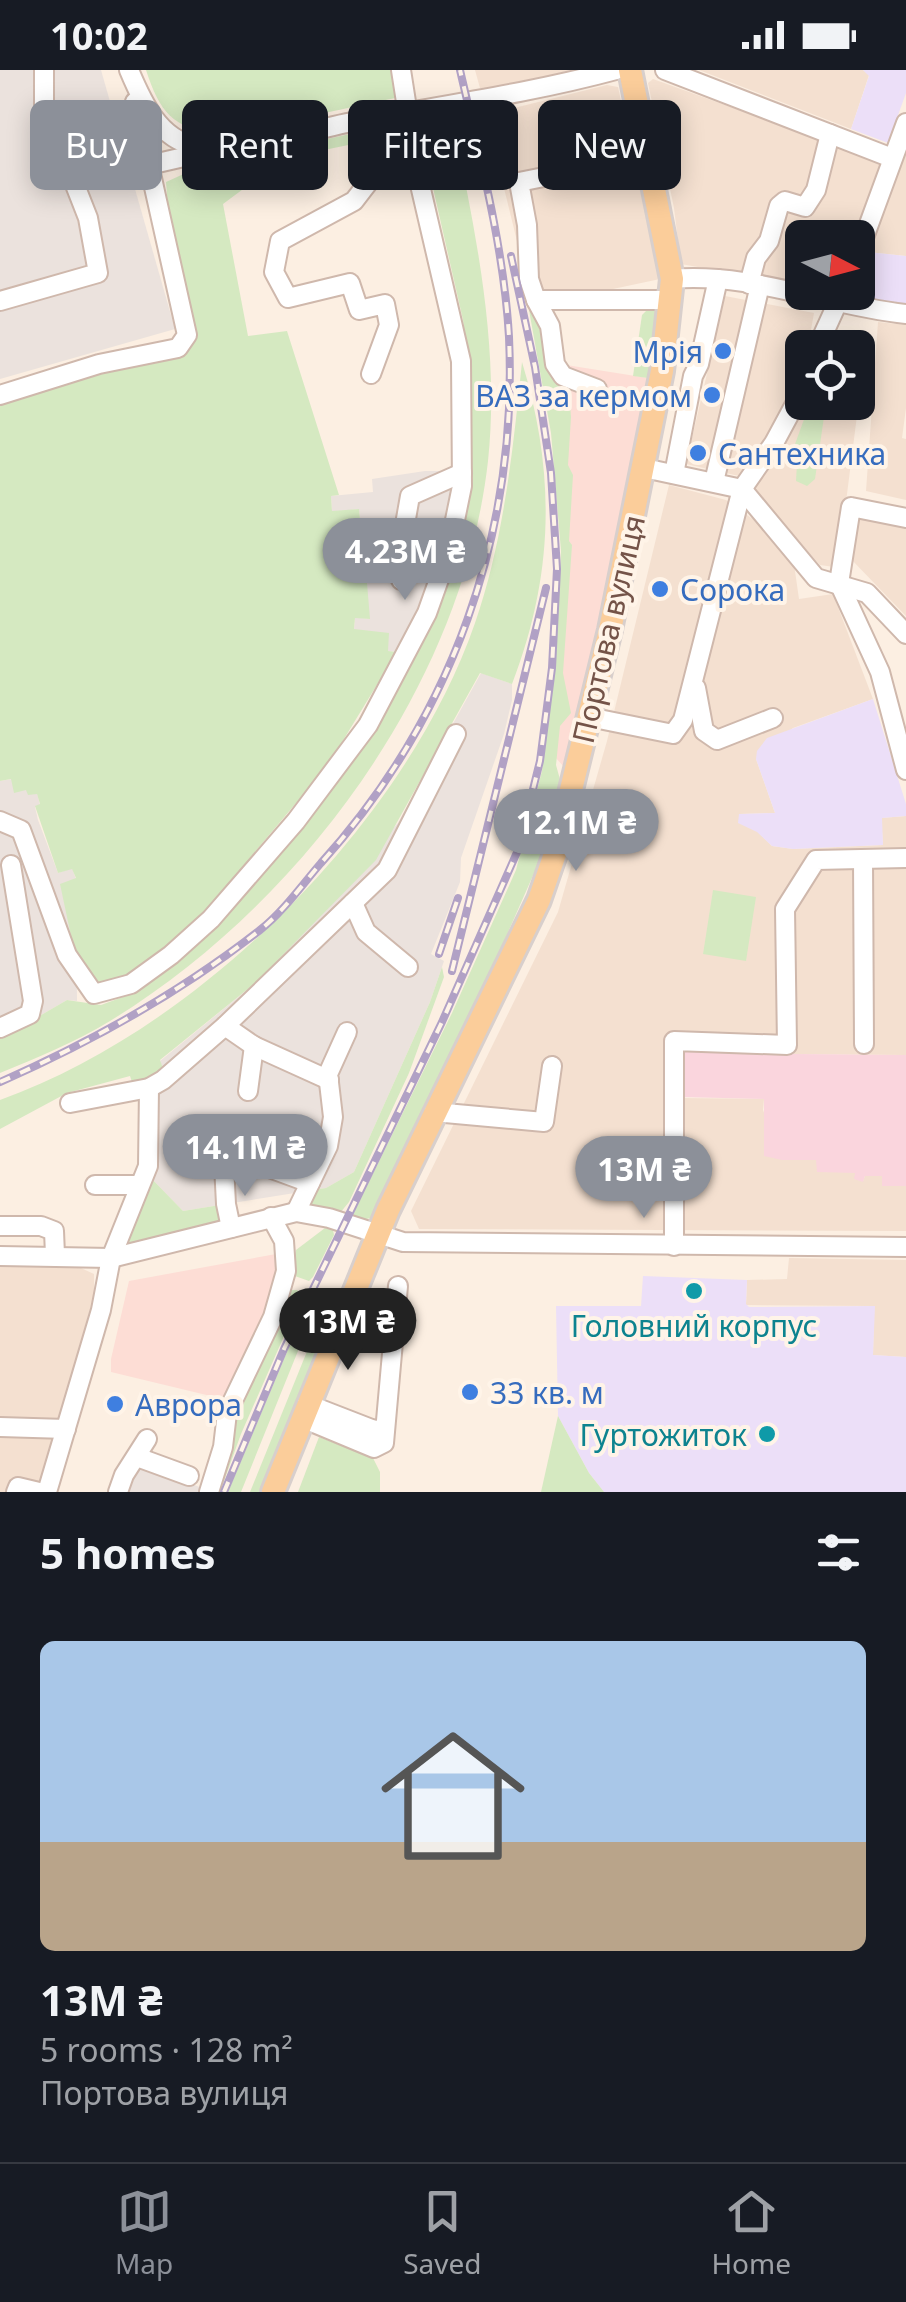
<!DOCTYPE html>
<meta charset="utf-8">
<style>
body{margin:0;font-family:"Noto Sans",sans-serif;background:#20242c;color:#f1f3f6;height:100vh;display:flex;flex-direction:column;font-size:38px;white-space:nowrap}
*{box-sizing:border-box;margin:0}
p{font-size:32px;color:#9ea1a6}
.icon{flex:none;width:55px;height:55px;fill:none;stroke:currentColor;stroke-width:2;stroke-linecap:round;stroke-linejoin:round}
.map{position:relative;height:1422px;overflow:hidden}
.drawer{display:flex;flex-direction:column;background:#171b24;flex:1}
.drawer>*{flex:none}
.hud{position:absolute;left:30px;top:30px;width:848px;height:90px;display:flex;gap:20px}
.needle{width:65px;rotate:96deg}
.fabs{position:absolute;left:785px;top:150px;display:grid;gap:20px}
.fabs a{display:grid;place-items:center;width:90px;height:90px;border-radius:15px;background:#171b24;box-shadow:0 5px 25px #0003;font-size:50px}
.price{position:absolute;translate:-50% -85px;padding:0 22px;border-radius:35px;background:#8c9099;color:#fff;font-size:32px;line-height:65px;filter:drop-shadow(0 2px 5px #0008)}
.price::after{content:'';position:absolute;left:50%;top:60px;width:30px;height:22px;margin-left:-15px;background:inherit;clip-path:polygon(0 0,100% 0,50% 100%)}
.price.current{background:#222;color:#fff}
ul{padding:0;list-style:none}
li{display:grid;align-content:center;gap:20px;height:530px;padding:0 40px}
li+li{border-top:2px solid #363941}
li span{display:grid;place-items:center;height:310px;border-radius:15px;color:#555}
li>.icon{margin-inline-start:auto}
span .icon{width:180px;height:180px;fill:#fffc;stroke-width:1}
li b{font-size:42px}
h2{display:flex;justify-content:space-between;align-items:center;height:120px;padding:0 40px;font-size:42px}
.pill{padding:0 35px;border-radius:15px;background:#171b24;box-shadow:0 5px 25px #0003;font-size:35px;line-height:90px}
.pill.current{background:#8c9099;color:#fff}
.status{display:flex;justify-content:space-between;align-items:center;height:70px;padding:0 50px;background:#171b24;direction:ltr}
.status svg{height:28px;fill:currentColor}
.tab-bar{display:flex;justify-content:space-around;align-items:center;height:140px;border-top:2px solid #363941;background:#171b24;font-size:28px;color:#9ea1a6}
.tab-bar a{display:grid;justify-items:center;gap:5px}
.tab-bar .current{color:#8c9099}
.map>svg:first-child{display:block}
</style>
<div class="status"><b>10:02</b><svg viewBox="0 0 49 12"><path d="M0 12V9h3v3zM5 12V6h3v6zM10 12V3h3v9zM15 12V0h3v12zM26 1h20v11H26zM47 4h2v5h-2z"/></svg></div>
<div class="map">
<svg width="906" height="1422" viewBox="0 0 906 1422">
<rect width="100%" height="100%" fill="#fcefe2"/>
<g fill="#f4e0d0">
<path d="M475,0h96l-79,19 -12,-1z"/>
<path d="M699,0h164l6,5 -18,54z"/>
<path d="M653,9l228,82 -28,76 -51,1v48l-121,-22 -7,-56 -26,-125z"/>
<path d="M607,15l11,2 42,192 -127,27 -47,-191z"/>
<path d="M906,78v108l-38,-4 20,-55z"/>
<path d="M725,226l89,17 -6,34 -6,1v24l-6,17 -42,72 -15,15 -53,-12z"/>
<path d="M878,252l28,3v83l-4,30 4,1v61l-40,-9z"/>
<path d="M858,299h3v15l-22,173 -5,10 -14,-2 -49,-54 -16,-23 41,-67 8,-18 54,-1z"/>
<path d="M669,415l57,15 28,20 40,44 5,35 34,-5 40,105 -80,29 -37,31 19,54 -35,1 32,32 21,3 90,-4 -2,-27 25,-2v239l-109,-1 -115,44 82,1 -1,11 19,50h35l39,13 7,8 2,-5h18v10h23v45l-487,-2 -8,-18 147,-299 49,-171z"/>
<path d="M857,446l49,11v89l-56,-58z"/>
<path d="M789,1188l117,2v97l-33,-2 1,-49 -128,-1 1,-25 40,-1z"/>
<path d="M70,1193l24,11v22l-57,196h-37v-227z"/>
</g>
<g fill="#fdddd5">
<path d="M560,294l88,14 -43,248 -40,142 -10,-11 9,-203z"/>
<path d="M276,1184l3,14 -8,43 -48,88 -112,-27v-13l18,-78z"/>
</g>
<g fill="#ebe2dd">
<path d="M0,0h101l74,259 -175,50z"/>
<path d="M425,401h19l7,19v16l-27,94 -27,52 -9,-1 -34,-21 1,-13 14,2 -3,-36h-6l-6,-12 -1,-19 9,-1 -3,-42 -27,3 -1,-16 42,-4 -1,-13z"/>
<path d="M481,603l31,11v16l-8,34 -43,124 -1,24 -29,72 13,7 -14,41 -76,170 -28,16 -143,23 -34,-35 7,-85 8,-20 -4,-10 94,-77 144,-161z"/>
<path d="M12,709l25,14 3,12 -5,2 3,13 20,53 14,-5 4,11 1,122 -10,-1 -67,39v-258z"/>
<path d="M139,1393l63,25 -1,4h-73z"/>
</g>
<g fill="#ecdff8">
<path d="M863,0h43v23l-18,50 -37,-14 18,-53z"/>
<path d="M868,182l38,4v49l-37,-3 5,-27 -12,-2z"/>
<path d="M873,629l33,105v12l-24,2 1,27 -90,4 -21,-3 -15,-14 -19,-9 1,-9 36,-1 -19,-54 1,-8 10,-13z"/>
<path d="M643,1206l104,4 -1,24 3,3 126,-1 -2,49 33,2v135h-302l-15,-19 -31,-57 -2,-110h85z"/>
</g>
<path fill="#fad5dd" d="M685,978l111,6 110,1v131h-24v-10h-17l-2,6 -9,-3 1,-6 -38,-1 -1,-12h-34l-18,-4v-57l-83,-2z"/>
<g fill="#d5e9c1">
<path d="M146,0h246l3,28 -179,38c-44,-10 -56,-23 -70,-66z"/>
<path d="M453,53c23,110 47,225 35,338 -25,225 -188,444 -378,560 -35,21 -73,37 -110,52v-34l67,-39 34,5 30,-11 83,-66 132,-159 30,-43 60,-115 28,-87 6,-142 -7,-62 -40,-176 9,-18z"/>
<path d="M350,64l7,1 6,7 -78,16 -62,46 25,132 39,-5 52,164 -8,1 1,15 27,-2 4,42 -10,1 1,18 6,1 1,12h6l3,36 -15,-1 -1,11 35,4 -1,18 9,1 -69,113 -126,150 -68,59 -36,13 -24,-37 -14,-66 16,-6 -4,-9 -14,4 -23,-67 5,-2 -3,-10 -9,1 -2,-5 -12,3 -3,-14 -11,2v-376l115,-37 71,-14 9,-17 -26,-115 -3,-40 33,-15z"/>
<path d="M648,239l11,3 -11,66 -15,-2 9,-61z"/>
<path d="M529,240h4l10,16 9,40 17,25 2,26 -3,48 5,10 -4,66 3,4 -9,128 8,40 -11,13 -4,39 5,18 -19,72 -62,141 -95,197 -14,25 -10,2 -8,-5 3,-7 96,-195 64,-143 26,-99 14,-122 5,-98 -10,-118z"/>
<path d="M522,292c34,112 32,213 -10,322l-32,-11 -104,187 -122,124 -94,76 4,11 -31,14 -3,-9 -63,17 -67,36v-29c199,-71 406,-277 475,-477 29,-84 38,-173 47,-261z"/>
<path d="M810,333h16l-11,76 -8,7 -11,-5 1,-18 -6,-8z"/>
<path d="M713,820l43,7 -10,64 -43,-7z"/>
<path d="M442,897l2,10 -35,96 -60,129 -9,11 -32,-9 4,-14 14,-2 28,-16 76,-170z"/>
<path d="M149,1106l34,35 37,-6 -1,15 -4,5 -77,18 -9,-1 -2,-5z"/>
<path d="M325,1158l8,2 1,5 -21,42 -4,4 -17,-6 4,-25z"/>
<path d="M287,1220h10l5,5 -61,139 -21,58h-7l21,-83z"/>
<path d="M315,1225l9,5 1,6 -25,40 -59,146h-13l74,-176z"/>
<path d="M329,1255l-68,167h-11l60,-148 12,-17z"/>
<path d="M558,1346l31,57 15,19h-63z"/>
<path d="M319,1367l54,21 7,14v20h-82z"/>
</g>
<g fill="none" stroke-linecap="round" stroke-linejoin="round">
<defs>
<g id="minor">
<path d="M129,0c13,31 30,70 67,76 44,8 107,-14 151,-23 90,-17 180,-29 269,-53"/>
<path d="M665,0l227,88"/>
<path d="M149,95l61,-14"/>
<path d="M544,107l-25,5 8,43 2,54 7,21h133"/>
<path d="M858,184l48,-131"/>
<path d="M672,209c79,-7 156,27 234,35"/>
<path d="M749,214l7,-26 13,-17 10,-35 6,-5 20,6 11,-17 14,-56"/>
<path d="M536,230l14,26 5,38 8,12 34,13"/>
<path d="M0,231l98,-28 -10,-55 -44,-112v-36"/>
<path d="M817,278l25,-55"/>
<path d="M371,304l18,-49 -4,-21 -26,6 -9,-27 -62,15 -14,-26 6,-31 74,-40 20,-26 38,-32"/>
<path d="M0,325l99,-31 79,-16 9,-13 -52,-233"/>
<path d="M644,398l98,21 74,89 51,15 39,41"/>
<path d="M674,404l19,-98 6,-12 19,-85"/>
<path d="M714,412l46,-197"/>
<path d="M401,510l3,-50 6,-34 52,-23"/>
<path d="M839,513l41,89 26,98"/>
<path d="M839,513l12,-76 55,11"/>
<path d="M696,618l8,43 13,9 56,-22"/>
<path d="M589,647l84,17 10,-14 59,-231 32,-46 28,-52"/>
<path d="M0,751l21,9 46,125 27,39 37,-10 40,-29 40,-36 85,-98 72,-96 59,-112 21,-59 14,-68 -1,-125 -44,-189 -16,-102"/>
<path d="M863,789l1,185"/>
<path d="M353,833l13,29 42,35"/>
<path d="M225,956l29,20 75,34"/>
<path d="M0,958l30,-14 3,-13 -22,-136"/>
<path d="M248,1021l6,-45"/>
<path d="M70,1033l79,-15 14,-8 62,-54 162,-156 69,-136"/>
<path d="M434,1042l110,10 8,-56"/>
<path d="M194,1095h67l49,18"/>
<path d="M224,1095l2,39 5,24"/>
<path d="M95,1115h44"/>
<path d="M296,1142l32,-66 5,-29 -5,-43 19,-42"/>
<path d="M0,1156h41l13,5 1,24"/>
<path d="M674,1176v-205l113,4 -2,-136 31,-49 90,-2"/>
<path d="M0,1186l111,2 185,-46 33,6 74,24 503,5"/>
<path d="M307,1334l67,26 11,-1"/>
<path d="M302,1348l72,30 10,-5 14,-157"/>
<path d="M0,1357l66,2"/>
<path d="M137,1387l52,19"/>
<path d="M16,1422l2,-5 21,5"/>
<path d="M47,1422l54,-182 10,-52 37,-92 1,-78"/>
<path d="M118,1422l6,-17 23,-36"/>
<path d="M209,1422l14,-45 4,-34 46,-96 13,-46 -2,-30 -13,-24"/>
</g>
<path id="major" d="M273,1422l115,-282 151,-310 17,-49 54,-221 52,-259 10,-92 -42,-209"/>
</defs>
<use href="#minor" stroke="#cfb8ac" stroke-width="22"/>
<use href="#major" stroke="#d8cfcc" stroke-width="28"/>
<use href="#minor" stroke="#fff" stroke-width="18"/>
<use href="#major" stroke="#fbcd9a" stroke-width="22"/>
<defs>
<g id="rail">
<path d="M439,884l19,-56"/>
<path d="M452,901l94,-383"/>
<path d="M0,1012c91,-40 181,-90 260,-152 23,-18 42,-45 61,-67 131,-145 197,-330 188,-526 -5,-89 -29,-180 -49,-267"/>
<path d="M224,1422l60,-143 158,-327 76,-172 22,-89 12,-93 5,-99 -6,-96 -16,-106 -24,-111"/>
</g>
</defs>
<use href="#rail" stroke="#b1a1c5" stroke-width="8"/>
<use href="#rail" stroke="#fff4e8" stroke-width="4" stroke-dasharray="11" stroke-linecap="butt"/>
</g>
<g fill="#3f7fe0" stroke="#fff4e8" stroke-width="4">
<circle cx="723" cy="281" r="10"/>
<circle cx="712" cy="325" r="10"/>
<circle cx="698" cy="383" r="10"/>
<circle cx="660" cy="519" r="10"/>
<circle cx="470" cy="1322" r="10"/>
<circle cx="115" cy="1334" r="10"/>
</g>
<g fill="#0f9aa8" stroke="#fff4e8" stroke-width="4">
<circle cx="694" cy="1221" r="10"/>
<circle cx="767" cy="1364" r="10"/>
</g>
<g text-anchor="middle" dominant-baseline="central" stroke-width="8" stroke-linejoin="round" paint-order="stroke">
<g font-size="30" fill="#366cbe" stroke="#fff4e8" text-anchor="start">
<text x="703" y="281" text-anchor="end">Мрія</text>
<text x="692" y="325" text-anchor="end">ВАЗ за кермом</text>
<text x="718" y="383">Сантехника</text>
<text x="680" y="519">Сорока</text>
<text x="490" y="1322">33 кв. м</text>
<text x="135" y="1334">Аврора</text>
</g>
<g font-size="30" fill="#745348" stroke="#fff4e8">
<text transform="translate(608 559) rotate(-77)">Портова вулиця</text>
</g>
<g font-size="30" fill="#0d838f" stroke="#fff4e8">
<text x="694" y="1255">Головний корпус</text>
<text x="747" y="1364" text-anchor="end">Гуртожиток</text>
</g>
</g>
</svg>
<div class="fabs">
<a><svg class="needle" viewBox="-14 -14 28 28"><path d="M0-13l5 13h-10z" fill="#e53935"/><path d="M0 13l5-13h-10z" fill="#9ea1a6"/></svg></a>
<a><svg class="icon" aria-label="locate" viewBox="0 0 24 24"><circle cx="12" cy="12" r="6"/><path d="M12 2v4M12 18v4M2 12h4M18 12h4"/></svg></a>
</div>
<b class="price" style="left:405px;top:533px">4.23M ₴</b>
<b class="price" style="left:576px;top:804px">12.1M ₴</b>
<b class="price" style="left:245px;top:1129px">14.1M ₴</b>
<b class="price" style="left:644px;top:1151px">13M ₴</b>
<b class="price current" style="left:348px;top:1303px">13M ₴</b>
<div class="hud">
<a class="pill current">Buy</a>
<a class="pill">Rent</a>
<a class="pill">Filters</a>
<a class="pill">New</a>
</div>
</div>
<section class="drawer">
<h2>5 homes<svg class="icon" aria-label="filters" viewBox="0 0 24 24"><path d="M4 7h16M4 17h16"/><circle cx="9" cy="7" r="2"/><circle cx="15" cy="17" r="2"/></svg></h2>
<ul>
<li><span style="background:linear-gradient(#a9c7e8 65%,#b9a48a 0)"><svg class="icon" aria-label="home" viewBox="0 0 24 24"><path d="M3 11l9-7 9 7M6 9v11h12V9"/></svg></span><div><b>13M ₴</b><p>5 rooms · 128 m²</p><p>Портова вулиця</p></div></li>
</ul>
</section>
<nav class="tab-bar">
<a class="current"><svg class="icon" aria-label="map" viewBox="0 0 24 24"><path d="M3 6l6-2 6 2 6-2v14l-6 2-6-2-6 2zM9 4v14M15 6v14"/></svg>Map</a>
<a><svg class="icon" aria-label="saved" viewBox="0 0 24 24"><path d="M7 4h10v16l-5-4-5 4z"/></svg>Saved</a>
<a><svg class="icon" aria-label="home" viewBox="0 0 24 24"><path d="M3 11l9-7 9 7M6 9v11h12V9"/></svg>Home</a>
</nav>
